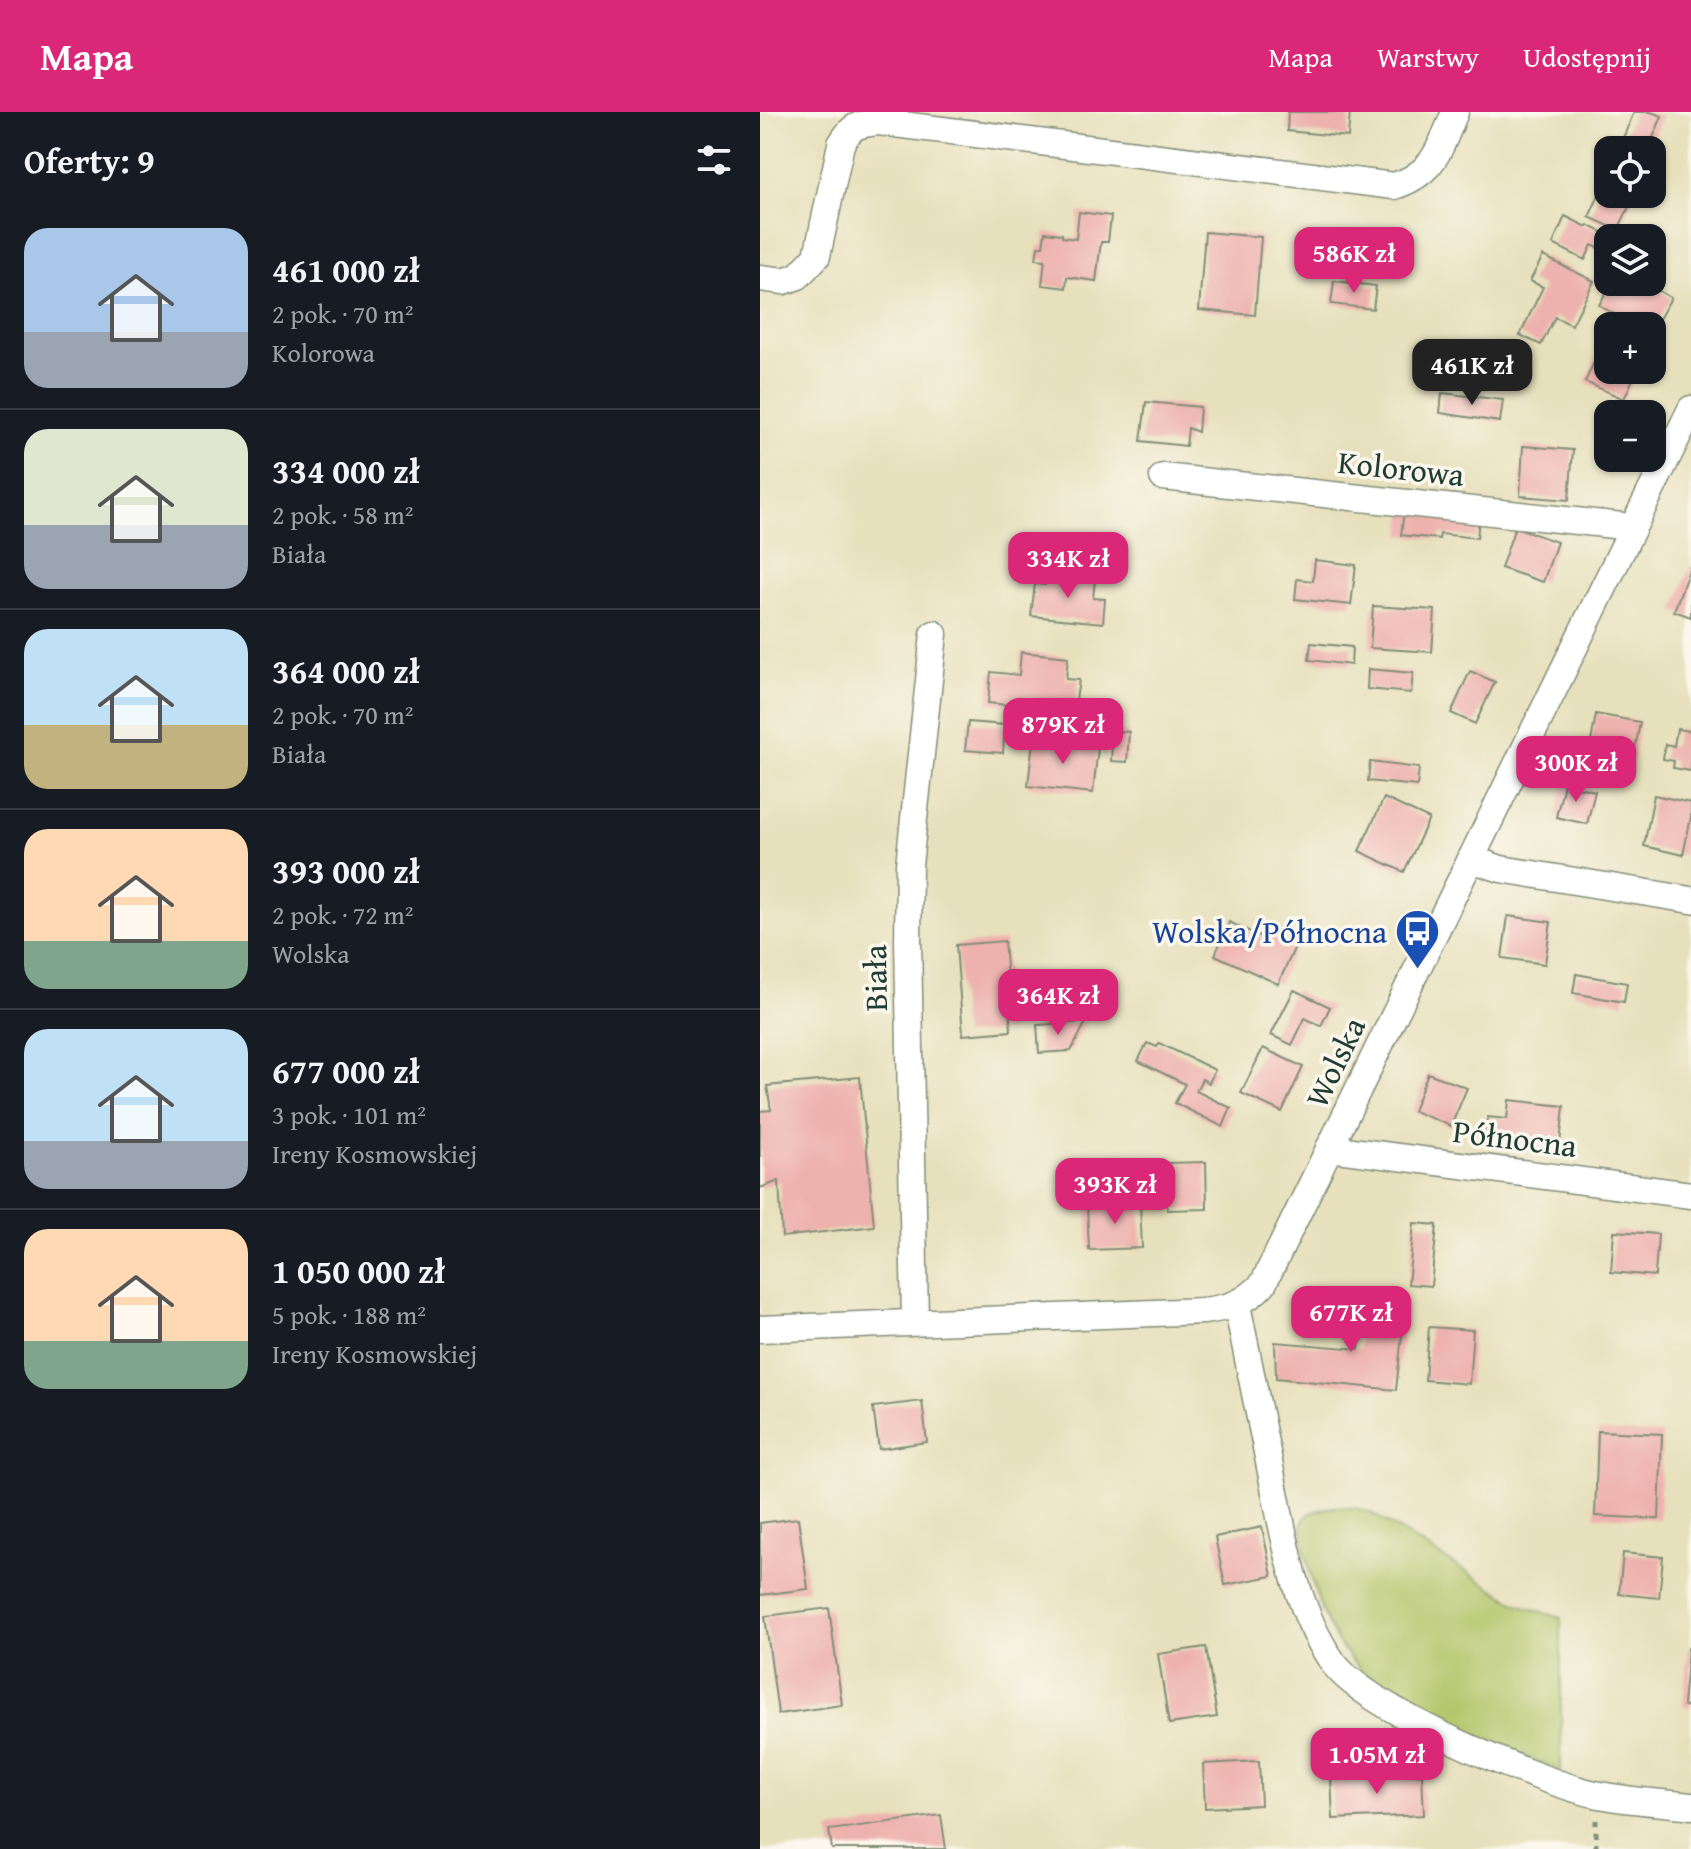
<!DOCTYPE html>
<html lang="pl">
<meta charset="utf-8">
<style>
body{margin:0;font-family:"Gentium Book Plus",serif;background:#242831;color:#f1f3f6;height:100vh;display:flex;flex-direction:column;font-size:30px;white-space:nowrap}
*{box-sizing:border-box;margin:0}
p{font-size:26px;color:#9ea1a6}
.icon{flex:none;width:44px;height:44px;fill:none;stroke:currentColor;stroke-width:2;stroke-linecap:round;stroke-linejoin:round}
.map{position:relative;flex:1;overflow:hidden}
.drawer{display:flex;flex-direction:column;background:#171b24;width:760px}
.drawer>*{flex:none}
.tools{position:absolute;left:834px;top:24px;display:grid;gap:16px}
.tools a{display:grid;place-items:center;width:72px;height:72px;border-radius:16px;background:#171b24;box-shadow:0 2px 6px #0004;font-size:40px}
.price{position:absolute;translate:-50% -68px;padding:0 18px;border-radius:16px;background:#db2777;color:#fff;font-size:26px;line-height:52px;filter:drop-shadow(0 2px 4px #0008)}
.price::after{content:'';position:absolute;left:50%;top:48px;width:24px;height:18px;margin-left:-12px;background:inherit;clip-path:polygon(0 0,100% 0,50% 100%)}
.price.active{background:#222;color:#fff}
ul{padding:0;list-style:none}
li{display:flex;align-items:center;gap:24px;height:200px;padding:0 24px}
li+li{border-top:2px solid #363941}
li span{display:grid;place-items:center;flex:none;width:224px;height:160px;border-radius:24px;color:#555}
li>.icon{margin-inline-start:auto}
span .icon{width:96px;height:96px;fill:#fffc;stroke-width:1}
li b{font-size:34px}
h2{display:flex;justify-content:space-between;align-items:center;height:96px;padding:0 24px;font-size:34px}
header{display:flex;align-items:center;gap:48px;box-sizing:border-box;height:112px;padding:0 40px;background:#db2777;color:#fff}
header strong{font-size:38px}
nav{display:flex;gap:44px;margin-inline-start:auto;font-size:28px}
main{display:flex;flex:1;min-height:0}
.map>svg:first-child{display:block}
</style>
<header>
<strong>Mapa</strong>
<nav><a>Mapa</a><a>Warstwy</a><a>Udostępnij</a></nav>
</header>
<main>
<section class="drawer">
<h2>Oferty: 9<svg class="icon" aria-label="filters" viewBox="0 0 24 24"><path d="M4 7h16M4 17h16"/><circle cx="9" cy="7" r="2"/><circle cx="15" cy="17" r="2"/></svg></h2>
<ul>
<li><span style="background:linear-gradient(#a9c7e8 65%,#9aa5b1 0)"><svg class="icon" aria-label="home" viewBox="0 0 24 24"><path d="M3 11l9-7 9 7M6 9v11h12V9"/></svg></span><div><b>461 000 zł</b><p>2 pok. · 70 m²</p><p>Kolorowa</p></div></li>
<li><span style="background:linear-gradient(#dfe7d0 60%,#9aa5b1 0)"><svg class="icon" aria-label="home" viewBox="0 0 24 24"><path d="M3 11l9-7 9 7M6 9v11h12V9"/></svg></span><div><b>334 000 zł</b><p>2 pok. · 58 m²</p><p>Biała</p></div></li>
<li><span style="background:linear-gradient(#bfe0f5 60%,#c2b280 0)"><svg class="icon" aria-label="home" viewBox="0 0 24 24"><path d="M3 11l9-7 9 7M6 9v11h12V9"/></svg></span><div><b>364 000 zł</b><p>2 pok. · 70 m²</p><p>Biała</p></div></li>
<li><span style="background:linear-gradient(#ffd9b3 70%,#7fa58c 0)"><svg class="icon" aria-label="home" viewBox="0 0 24 24"><path d="M3 11l9-7 9 7M6 9v11h12V9"/></svg></span><div><b>393 000 zł</b><p>2 pok. · 72 m²</p><p>Wolska</p></div></li>
<li><span style="background:linear-gradient(#bfe0f5 70%,#9aa5b1 0)"><svg class="icon" aria-label="home" viewBox="0 0 24 24"><path d="M3 11l9-7 9 7M6 9v11h12V9"/></svg></span><div><b>677 000 zł</b><p>3 pok. · 101 m²</p><p>Ireny Kosmowskiej</p></div></li>
<li><span style="background:linear-gradient(#ffd9b3 70%,#7fa58c 0)"><svg class="icon" aria-label="home" viewBox="0 0 24 24"><path d="M3 11l9-7 9 7M6 9v11h12V9"/></svg></span><div><b>1 050 000 zł</b><p>5 pok. · 188 m²</p><p>Ireny Kosmowskiej</p></div></li>
</ul>
</section>
<div class="map">
<svg width="931" height="1737" viewBox="0 0 931 1737">
<rect width="100%" height="100%" fill="#fbf7ec"/>
<filter id="ink" filterUnits="userSpaceOnUse"><feTurbulence type="fractalNoise" baseFrequency=".0125" numOctaves="2"/><feDisplacementMap in="SourceGraphic" scale="16" xChannelSelector="R" yChannelSelector="G"/><feConvolveMatrix kernelMatrix="1 2 1 2 8 2 1 2 1" color-interpolation-filters="sRGB"/></filter>
<filter id="wash" filterUnits="userSpaceOnUse"><feTurbulence type="fractalNoise" baseFrequency=".006" numOctaves="4" result="noise"/><feDisplacementMap in="SourceGraphic" scale="32" xChannelSelector="R" yChannelSelector="G"/><feGaussianBlur stdDeviation="1.8" result="paint"/><feColorMatrix in="noise" values="0 0 0 0 0 0 0 0 0 0 0 0 0 0 0 0 0 1.4 0 .05"/><feComposite in="paint" operator="in"/></filter>
<g filter="url(#wash)">
<rect width="100%" height="100%" fill="#e7e0bc"/>
<path fill="#b2c467" stroke="#68804e" stroke-width="2" d="M574,1395l21,1 16,5 147,91 43,14v153c-63,-27 -164,-60 -209,-110 -27,-30 -39,-72 -47,-111 -6,-34 -4,-37 29,-43z"/>
<g id="blocks">
<g fill="#eeb2ae">
<path d="M528,0h62l-2,25 -61,-6z"/>
<path d="M874,0h17l11,4 -14,34h-30z"/>
<path d="M848,63v19h27l-17,36 -29,-13z"/>
<path d="M319,100l32,4 -3,26h-7l-5,39 -29,-4 -1,11 -24,-3 3,-25 -9,-1 2,-13h5l2,-14 17,2v3l14,2z"/>
<path d="M805,104l22,11 1,-2 26,13h-6l-5,12 -11,-5 -7,15 -32,-16z"/>
<path d="M445,120l56,5 -6,78 -56,-5z"/>
<path d="M783,144l51,25 -22,44 -17,-8 -14,28 -21,-10 23,-48 -13,-6z"/>
<path d="M574,169l42,5 -3,23 -42,-5z"/>
<path d="M852,170h32l27,16 -19,33v-5h-17l-36,-21z"/>
<path d="M844,228l4,2v28h29l-13,29 -39,-17z"/>
<path d="M682,281l61,7 -3,22 -60,-9z"/>
<path d="M386,290l54,5 -2,25 -10,-4 -2,18 -45,-5z"/>
<path d="M763,334l50,4 -4,50 -49,-4z"/>
<path d="M644,398l75,8 -2,20 -37,-4 -1,5 -38,-4z"/>
<path d="M755,415l42,15 -14,40 -42,-14z"/>
<path d="M555,448l41,5 -5,40 -56,-6 2,-20 16,2z"/>
<path d="M931,452v53l-17,-6z"/>
<path d="M286,464l49,4 -2,18 12,1 -2,24 -72,-7 4,-32 10,1z"/>
<path d="M613,494l62,4 -3,42 -62,-4z"/>
<path d="M551,531l41,4 -1,18 -42,-5z"/>
<path d="M261,540l47,5 -2,22 13,1 -4,27 -56,-6 -1,5 -30,-3 3,-31 28,3z"/>
<path d="M608,557l45,4 -2,20 -44,-4z"/>
<path d="M710,559l25,11 -20,42 -24,-11z"/>
<path d="M836,602l44,8 -7,38 -44,-7z"/>
<path d="M208,610l37,3 -2,28 -38,-3z"/>
<path d="M917,617l14,2v40l-18,-3 1,-7 -11,-2 2,-15 9,2z"/>
<path d="M353,619l16,1 -2,30 -16,-1z"/>
<path d="M273,628l65,7 -5,46 -65,-7z"/>
<path d="M610,650l49,6 -2,18 -49,-5z"/>
<path d="M804,672l31,7 -8,33 -31,-7z"/>
<path d="M894,683l37,8v14l-8,38 -39,-9z"/>
<path d="M624,686l45,21 -25,53 -45,-21z"/>
<path d="M748,804l43,6 -6,42 -43,-6z"/>
<path d="M469,810l32,15 6,-14 32,15 -21,46 -63,-29z"/>
<path d="M244,829l7,90 -48,4 -7,-90z"/>
<path d="M816,862l51,9 -3,19 -51,-9z"/>
<path d="M534,878l36,17 -9,19 -16,-8 -13,27 -21,-10z"/>
<path d="M326,910l-15,29 -32,2 -2,-28z"/>
<path d="M387,931l10,4 2,-4 56,27 -6,13 -7,-4 -6,12 35,17 -8,19 -48,-24 10,-19 -47,-23z"/>
<path d="M503,936l40,19 -21,45 -41,-19z"/>
<path d="M668,961l39,15 -16,38 -38,-15z"/>
<path d="M100,965l14,149 -92,11 -3,-56 -19,7v-77l11,-1 -4,-24z"/>
<path d="M749,988l55,6 -4,38 -74,-7 2,-20 19,2z"/>
<path d="M446,1050l1,47 -40,1 -1,-47z"/>
<path d="M380,1090l2,46 -53,2 -2,-45z"/>
<path d="M654,1111l23,2 -6,61 -23,-2z"/>
<path d="M854,1119l44,3 -3,42 -44,-4z"/>
<path d="M604,1190l41,5 -9,83 -120,-12 -1,-36 84,7z"/>
<path d="M669,1215l44,3 -4,54 -44,-4z"/>
<path d="M162,1289l5,41 -48,7 -6,-42z"/>
<path d="M838,1319l64,3 -3,85 -64,-3z"/>
<path d="M38,1406l10,71 -48,6v-72z"/>
<path d="M502,1415l10,49 -47,9 -10,-48z"/>
<path d="M863,1441l40,4 -4,41 -40,-4z"/>
<path d="M69,1496l13,97 -64,9 -13,-98z"/>
<path d="M446,1535l11,70 -48,7 -11,-70z"/>
<path d="M928,1536h3v59l-8,-1z"/>
<path d="M499,1649l2,44 -56,3 -2,-44z"/>
<path d="M662,1662l2,41 -91,4 -2,-42z"/>
<path d="M181,1703l5,34h-114l-3,-19z"/>
</g>
</g>
</g>
<g filter="url(#ink)">
<use href="#blocks" fill-opacity="0" stroke="#838e78" stroke-width="2"/>
<g fill="none" stroke-linecap="round" stroke-linejoin="round">
<defs>
<g id="minor">
<path d="M0,166l24,3 14,-5 19,-20 24,-112c11,-19 17,-20 37,-22l516,64c40,-12 46,-38 61,-74"/>
<path d="M403,365l469,50"/>
<path d="M711,747l30,10 190,31"/>
<path d="M569,1036l362,47"/>
<path d="M477,1193c11,56 23,111 34,167 13,64 23,134 61,189 31,47 206,121 263,133 31,7 64,8 96,12"/>
<path d="M155,1210l-7,-382 1,-75 25,-231"/>
<path d="M0,1217l443,-18c26,-3 42,-8 60,-27l428,-875"/>
</g>
</defs>
<use href="#minor" stroke="#838e78" stroke-width="29"/>
<path stroke="#838e78" stroke-width="5" stroke-dasharray="6 6" stroke-linecap="butt" d="M836,1737v-29"/>
<use href="#minor" stroke="#fff" stroke-width="26"/>
</g>
</g>
<defs>
<symbol id="bus-pin" viewBox="-11 -11 22 30"><path d="M0 17L-7.5 6A9.5 9.5 0 1 1 7.5 6Z" fill="#1a4fb4" stroke="#fbf7ec"/><path d="M-5-6H5V4H4V6H2V4H-2V6H-4V4H-5ZM-3.5-4V0h7V-4ZM-3.5 1.2v1.5H-2V1.2ZM2 1.2v1.5H3.5V1.2Z" fill="#fff"/></symbol>
</defs>
<g fill-rule="evenodd">
<use href="#bus-pin" x="632" y="794" width="51" height="69"/>
</g>
<g text-anchor="middle" dominant-baseline="central" stroke-width="7" stroke-linejoin="round" paint-order="stroke">
<g font-size="32" fill="#1f3d34" stroke="#fbf7ec">
<text transform="translate(641 356) rotate(6)">Kolorowa</text>
<text transform="translate(115 866) rotate(-91)">Biała</text>
<text transform="translate(575 950) rotate(-64)">Wolska</text>
<text transform="translate(755 1026) rotate(7)">Północna</text>
</g>
<g font-size="32" fill="#164399" stroke="#fbf7ec" text-anchor="end">
<text x="627" y="819">Wolska/Północna</text>
</g>
</g>
</svg>
<div class="tools">
<a><svg class="icon" aria-label="locate" viewBox="0 0 24 24"><circle cx="12" cy="12" r="6"/><path d="M12 2v4M12 18v4M2 12h4M18 12h4"/></svg></a>
<a><svg class="icon" aria-label="layers" viewBox="0 0 24 24"><path d="M12 4l9 5-9 5-9-5zM3 14l9 5 9-5"/></svg></a>
<a>+</a>
<a>−</a>
</div>
<b class="price" style="left:594px;top:183px">586K zł</b>
<b class="price active" style="left:712px;top:295px">461K zł</b>
<b class="price" style="left:308px;top:488px">334K zł</b>
<b class="price" style="left:303px;top:654px">879K zł</b>
<b class="price" style="left:816px;top:692px">300K zł</b>
<b class="price" style="left:298px;top:925px">364K zł</b>
<b class="price" style="left:355px;top:1114px">393K zł</b>
<b class="price" style="left:591px;top:1242px">677K zł</b>
<b class="price" style="left:617px;top:1684px">1.05M zł</b>
</div>
</main>
